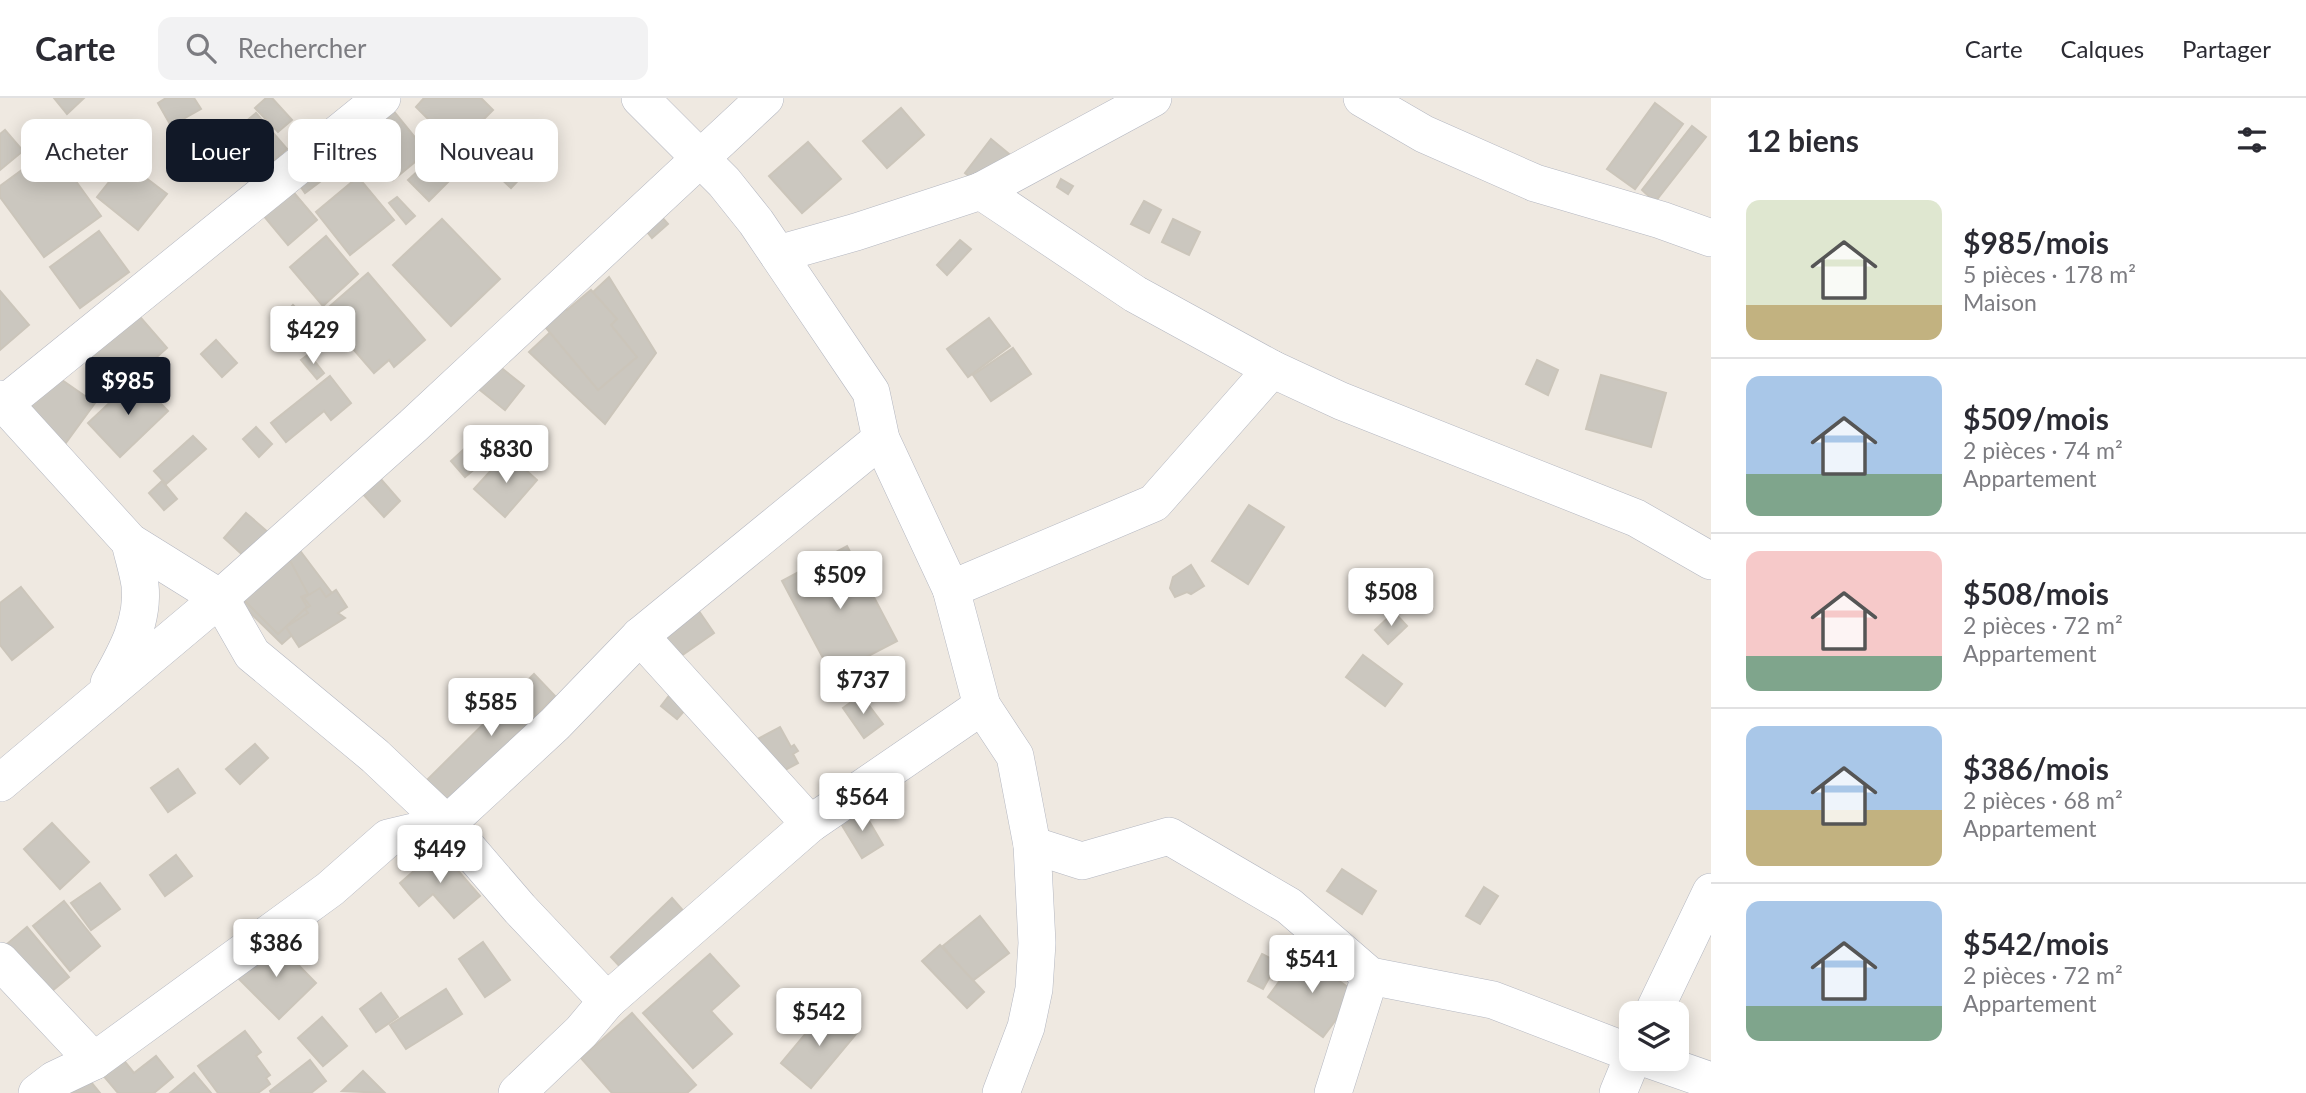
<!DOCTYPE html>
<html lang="fr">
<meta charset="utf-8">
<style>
body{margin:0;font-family:Lato,sans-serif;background:#f2f2f3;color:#2b2b33;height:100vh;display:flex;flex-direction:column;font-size:26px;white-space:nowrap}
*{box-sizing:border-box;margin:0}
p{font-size:23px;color:#7c7c81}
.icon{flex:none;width:38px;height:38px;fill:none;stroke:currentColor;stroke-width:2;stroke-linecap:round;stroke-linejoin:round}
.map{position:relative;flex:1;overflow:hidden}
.panel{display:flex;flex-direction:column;background:#fff;width:595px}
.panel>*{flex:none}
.hud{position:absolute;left:21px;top:21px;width:665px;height:63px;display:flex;gap:14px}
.fabs{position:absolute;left:1619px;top:903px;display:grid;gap:14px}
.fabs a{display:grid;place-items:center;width:70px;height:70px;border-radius:14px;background:#fff;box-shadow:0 4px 18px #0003;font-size:35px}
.price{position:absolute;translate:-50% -60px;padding:0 16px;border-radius:7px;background:#fff;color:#222;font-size:23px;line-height:46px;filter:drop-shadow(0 2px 4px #0008)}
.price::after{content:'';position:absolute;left:50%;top:42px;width:21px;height:16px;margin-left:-10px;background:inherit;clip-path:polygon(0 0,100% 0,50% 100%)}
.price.current{background:#111827;color:#fff}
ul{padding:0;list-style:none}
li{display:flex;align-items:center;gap:21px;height:175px;padding:0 35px}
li+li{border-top:2px solid #e1e1e2}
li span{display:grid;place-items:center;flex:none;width:196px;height:140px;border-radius:14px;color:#555}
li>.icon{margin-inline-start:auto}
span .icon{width:84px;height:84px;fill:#fffc;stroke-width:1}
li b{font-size:30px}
h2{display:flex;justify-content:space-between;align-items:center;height:84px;padding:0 35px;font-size:30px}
.chip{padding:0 24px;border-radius:14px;background:#fff;box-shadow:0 4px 18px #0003;font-size:24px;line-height:63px}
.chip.current{background:#111827;color:#fff}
header{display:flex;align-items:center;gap:42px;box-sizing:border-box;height:98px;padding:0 35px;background:#fff;border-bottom:2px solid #e1e1e2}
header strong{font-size:33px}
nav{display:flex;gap:38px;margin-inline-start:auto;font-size:24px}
.search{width:490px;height:63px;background:#f2f2f3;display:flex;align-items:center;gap:18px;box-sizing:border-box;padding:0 24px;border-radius:14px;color:#7c7c81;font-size:26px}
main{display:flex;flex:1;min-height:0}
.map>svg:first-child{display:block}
</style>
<header>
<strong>Carte</strong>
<div class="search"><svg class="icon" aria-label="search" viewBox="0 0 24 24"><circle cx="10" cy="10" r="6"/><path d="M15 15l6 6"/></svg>Rechercher</div>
<nav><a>Carte</a><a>Calques</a><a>Partager</a></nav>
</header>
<main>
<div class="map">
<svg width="1711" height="995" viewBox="0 0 1711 995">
<rect width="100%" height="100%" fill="#efe9e1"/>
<g fill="#cbc7bf" stroke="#cbc5ba" stroke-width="2">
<path d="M54,0h30l-17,16z"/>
<path d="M166,0h28l7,11 -30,17 -13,-23z"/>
<path d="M266,0h6l20,22 -14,12 -23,-24z"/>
<path d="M383,0l44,54 -34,28 -47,-57z"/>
<path d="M424,0h57l12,12 -37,37 -40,-40z"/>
<path d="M1655,5l28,21 -48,65 -28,-20z"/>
<path d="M901,10l23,27 -37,33 -24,-27z"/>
<path d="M256,15l31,36 -16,14 -32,-36z"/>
<path d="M1692,28l14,11 -51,65 -13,-12z"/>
<path d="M510,29l31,29 -30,32 -31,-29z"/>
<path d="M5,32l18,21 -23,19v-36z"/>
<path d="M991,41l18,15 -26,33 -18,-14z"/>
<path d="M808,44l33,37 -39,34 -33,-37z"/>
<path d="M52,50l49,68 -57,41 -44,-60v-11z"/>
<path d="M432,60l20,20 -23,23 -21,-21z"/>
<path d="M306,62l15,21 -16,12 -15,-22z"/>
<path d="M125,64l42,32 -29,36 -41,-33z"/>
<path d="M278,76l39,46 -29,25 -25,-30z"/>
<path d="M358,79l36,43 -44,35 -34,-43z"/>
<path d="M1061,81l12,7 -5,8 -11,-7z"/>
<path d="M397,99l18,19 -9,8 -17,-21z"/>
<path d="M1144,103l17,9 -12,23 -18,-9z"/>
<path d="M659,116l9,10 -16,14 -8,-10z"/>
<path d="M442,121l58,60 -49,47 -58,-61z"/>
<path d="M1173,121l27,13 -11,23 -27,-13z"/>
<path d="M99,133l30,41 -49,36 -30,-41z"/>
<path d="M326,138l32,38 -35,32 -33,-39z"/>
<path d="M960,142l11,9 -24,26 -10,-10z"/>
<path d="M368,175l57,67 -31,27 -5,-7 -15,13 -52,-60z"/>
<path d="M609,179l47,76 -51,71 -76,-72z"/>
<path d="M591,192l26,29 -6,6 26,32 -39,33 -57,-68 22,-18 4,6z"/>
<path d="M0,193l29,34 -29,25z"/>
<path d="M293,207l12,12 -17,19 -13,-12z"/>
<path d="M134,212l33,38 -34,30 -6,-7 -10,8 -8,-9 -5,5 -19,-21z"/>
<path d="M989,220l21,28 -42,31 -21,-28z"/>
<path d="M216,242l21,23 -15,14 -21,-23z"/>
<path d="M1013,250l18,26 -40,27 -18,-26z"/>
<path d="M309,256l15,19 -7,6 -16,-19z"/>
<path d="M1537,262l21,10 -10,25 -22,-11z"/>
<path d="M494,264l30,24 -19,24 -30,-24z"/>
<path d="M49,273l46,32 -30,41 -45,-32z"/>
<path d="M1601,277l65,18 -15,54 -65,-18z"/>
<path d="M330,278l21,27 -20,17 -7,-9 -38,31 -15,-19z"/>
<path d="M136,280l32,33 -48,46 -32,-34z"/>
<path d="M256,329l16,17 -13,13 -16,-18z"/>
<path d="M193,338l13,13 -40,35 -12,-13z"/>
<path d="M473,343l15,17 -23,19 -14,-16z"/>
<path d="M507,355l30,27 -32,37 -31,-28z"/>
<path d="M379,379l21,24 -16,16 -22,-24z"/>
<path d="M162,383l15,18 -13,11 -15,-17z"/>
<path d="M1249,407l35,22 -36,57 -36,-23z"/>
<path d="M246,415l23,20 -23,25 -22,-20z"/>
<path d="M289,438l46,61 -53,47 -46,-45z"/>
<path d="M847,448l50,95 -65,34 -50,-94z"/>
<path d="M286,455l22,41 -7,3 6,10 -29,27 -41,-41z"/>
<path d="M1191,467l13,21 -13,8 -4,-2 -12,5 -5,-9 3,-11z"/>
<path d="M21,489l32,40 -41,33 -12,-15v-42z"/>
<path d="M320,490l6,9 10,-7 11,17 -9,6 7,5 -46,29 -13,-20 22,-14 -3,-4 5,-3 -6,-8z"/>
<path d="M692,503l22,32 -46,32 -22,-32z"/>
<path d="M1394,514l13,14 -19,18 -13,-14z"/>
<path d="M1363,557l39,29 -17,22 -39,-29z"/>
<path d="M534,576l21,22 -106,106 -22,-22z"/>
<path d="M675,590l17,14 -15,17 -16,-13z"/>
<path d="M861,597l22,29 -19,14 -21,-30z"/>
<path d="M780,629l11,20 3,-2 4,6 -5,3 5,9 -22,12 -20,-35z"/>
<path d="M255,646l13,14 -28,26 -14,-15z"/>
<path d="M178,671l17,24 -27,19 -17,-24z"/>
<path d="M862,711l21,36 -21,13 -22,-36z"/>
<path d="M52,725l37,39 -29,27 -36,-40z"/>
<path d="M439,751l41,47 -26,22 -21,-24 -14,12 -19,-23z"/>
<path d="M176,757l16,21 -27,20 -15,-21z"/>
<path d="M1342,771l34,22 -14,23 -35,-23z"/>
<path d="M100,785l20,26 -29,21 -20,-27z"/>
<path d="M1484,789l14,9 -18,28 -14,-8z"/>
<path d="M672,800l14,16 -61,58 -14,-15z"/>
<path d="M64,803l36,45 -30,25 -37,-45z"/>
<path d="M980,818l29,37 -38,29 -28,-36z"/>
<path d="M27,829l42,50 -28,23 -41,-50z"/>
<path d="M274,842l42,43 -37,36 -43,-43z"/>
<path d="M483,844l27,38 -25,17 -26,-38z"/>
<path d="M940,847l44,47 -17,16 -45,-47z"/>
<path d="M1300,855l56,40 -33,44 -55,-40z"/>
<path d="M710,856l29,32 -28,25 21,23 -39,34 -50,-55z"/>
<path d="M1262,856l16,8 -15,27 -15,-8z"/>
<path d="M446,891l16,25 -56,35 -16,-24z"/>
<path d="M381,895l17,24 -22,15 -16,-23z"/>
<path d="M827,910l30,25 -46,55 -30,-25z"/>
<path d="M632,915l64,72 -9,8h-75l-31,-35z"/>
<path d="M322,919l25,29 -24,20 -25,-28z"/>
<path d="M245,933l16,21 -5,4 14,19 -4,3 4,6 -12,9h-40l-20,-27z"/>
<path d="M156,958l17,21 -19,16h-36l-17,-20 20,-16 13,16z"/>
<path d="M310,962l16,21 -15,12h-40l-1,-2z"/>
<path d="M363,973l22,22 -43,-2z"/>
<path d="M194,975l17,20h-41z"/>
<path d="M86,978l14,17h-36z"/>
</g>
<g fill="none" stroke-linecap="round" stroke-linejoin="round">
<defs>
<g id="minor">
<path d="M640,0l84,84 32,40 115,170 10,47 70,150 31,117 33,50 17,89 5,98 -3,46 -8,38 -25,66"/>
<path d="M1362,0l62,36 111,49 126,37 50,18"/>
<path d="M981,93l154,103 137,75 69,32 295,117 75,43"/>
<path d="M778,156l78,-22 125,-41 172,-93"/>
<path d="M0,301l130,143 90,56 32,56 123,102 72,68 73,85 87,92"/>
<path d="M4,306l378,-306"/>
<path d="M951,491l203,-86 118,-134"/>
<path d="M640,538l170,188"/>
<path d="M109,585c17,-30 35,-62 31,-98 -2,-14 -7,-29 -10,-43"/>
<path d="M0,685l220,-185 193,-172 352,-328"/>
<path d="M1032,747l50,16 87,-25 120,70 81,70 123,24 138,53"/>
<path d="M0,863l94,100"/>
<path d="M1653,915l58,-121"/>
<path d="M1648,961l63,22"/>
<path d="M37,995l17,-13 40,-19 236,-172 58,-51 59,-14 108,-100 85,-88 241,-197"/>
<path d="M517,995l64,-61 26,-31 203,-177 172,-118"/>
<path d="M1333,995l37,-117"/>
<path d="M1618,995l14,-34"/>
</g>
</defs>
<use href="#minor" stroke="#b4b7c1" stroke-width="38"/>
<use href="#minor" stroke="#fff" stroke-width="37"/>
</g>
</svg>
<div class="fabs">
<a><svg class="icon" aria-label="layers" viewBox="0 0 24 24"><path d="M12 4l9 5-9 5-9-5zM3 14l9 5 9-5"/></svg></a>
</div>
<b class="price" style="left:313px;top:268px">$429</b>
<b class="price current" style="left:128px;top:319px">$985</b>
<b class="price" style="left:506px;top:387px">$830</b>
<b class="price" style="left:840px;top:513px">$509</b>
<b class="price" style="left:1391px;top:530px">$508</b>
<b class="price" style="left:863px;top:618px">$737</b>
<b class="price" style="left:491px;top:640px">$585</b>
<b class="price" style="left:862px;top:735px">$564</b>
<b class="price" style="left:440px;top:787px">$449</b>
<b class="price" style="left:276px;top:881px">$386</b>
<b class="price" style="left:1312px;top:897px">$541</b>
<b class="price" style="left:819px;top:950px">$542</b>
<div class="hud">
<a class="chip">Acheter</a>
<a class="chip current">Louer</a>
<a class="chip">Filtres</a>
<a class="chip">Nouveau</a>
</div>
</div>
<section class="panel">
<h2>12 biens<svg class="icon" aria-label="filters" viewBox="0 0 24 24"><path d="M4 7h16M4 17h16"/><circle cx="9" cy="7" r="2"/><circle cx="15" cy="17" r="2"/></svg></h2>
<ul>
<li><span style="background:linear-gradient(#dfe7d0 75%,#c2b280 0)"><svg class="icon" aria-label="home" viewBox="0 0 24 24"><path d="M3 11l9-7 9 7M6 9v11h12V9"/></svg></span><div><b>$985/mois</b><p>5 pièces · 178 m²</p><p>Maison</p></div></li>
<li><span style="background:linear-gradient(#a9c7e8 70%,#7fa58c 0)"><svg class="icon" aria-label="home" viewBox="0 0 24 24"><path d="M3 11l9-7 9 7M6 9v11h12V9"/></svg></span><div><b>$509/mois</b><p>2 pièces · 74 m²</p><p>Appartement</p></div></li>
<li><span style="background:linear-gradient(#f6c9c9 75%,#7fa58c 0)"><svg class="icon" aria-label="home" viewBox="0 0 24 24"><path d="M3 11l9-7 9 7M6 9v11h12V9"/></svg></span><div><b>$508/mois</b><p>2 pièces · 72 m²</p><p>Appartement</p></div></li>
<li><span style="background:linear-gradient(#a9c7e8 60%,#c2b280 0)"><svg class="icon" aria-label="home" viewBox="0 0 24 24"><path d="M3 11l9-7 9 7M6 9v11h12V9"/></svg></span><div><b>$386/mois</b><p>2 pièces · 68 m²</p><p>Appartement</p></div></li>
<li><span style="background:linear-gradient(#a9c7e8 75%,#7fa58c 0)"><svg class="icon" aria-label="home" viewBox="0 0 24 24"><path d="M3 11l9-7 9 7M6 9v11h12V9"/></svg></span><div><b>$542/mois</b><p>2 pièces · 72 m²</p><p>Appartement</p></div></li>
</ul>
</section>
</main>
